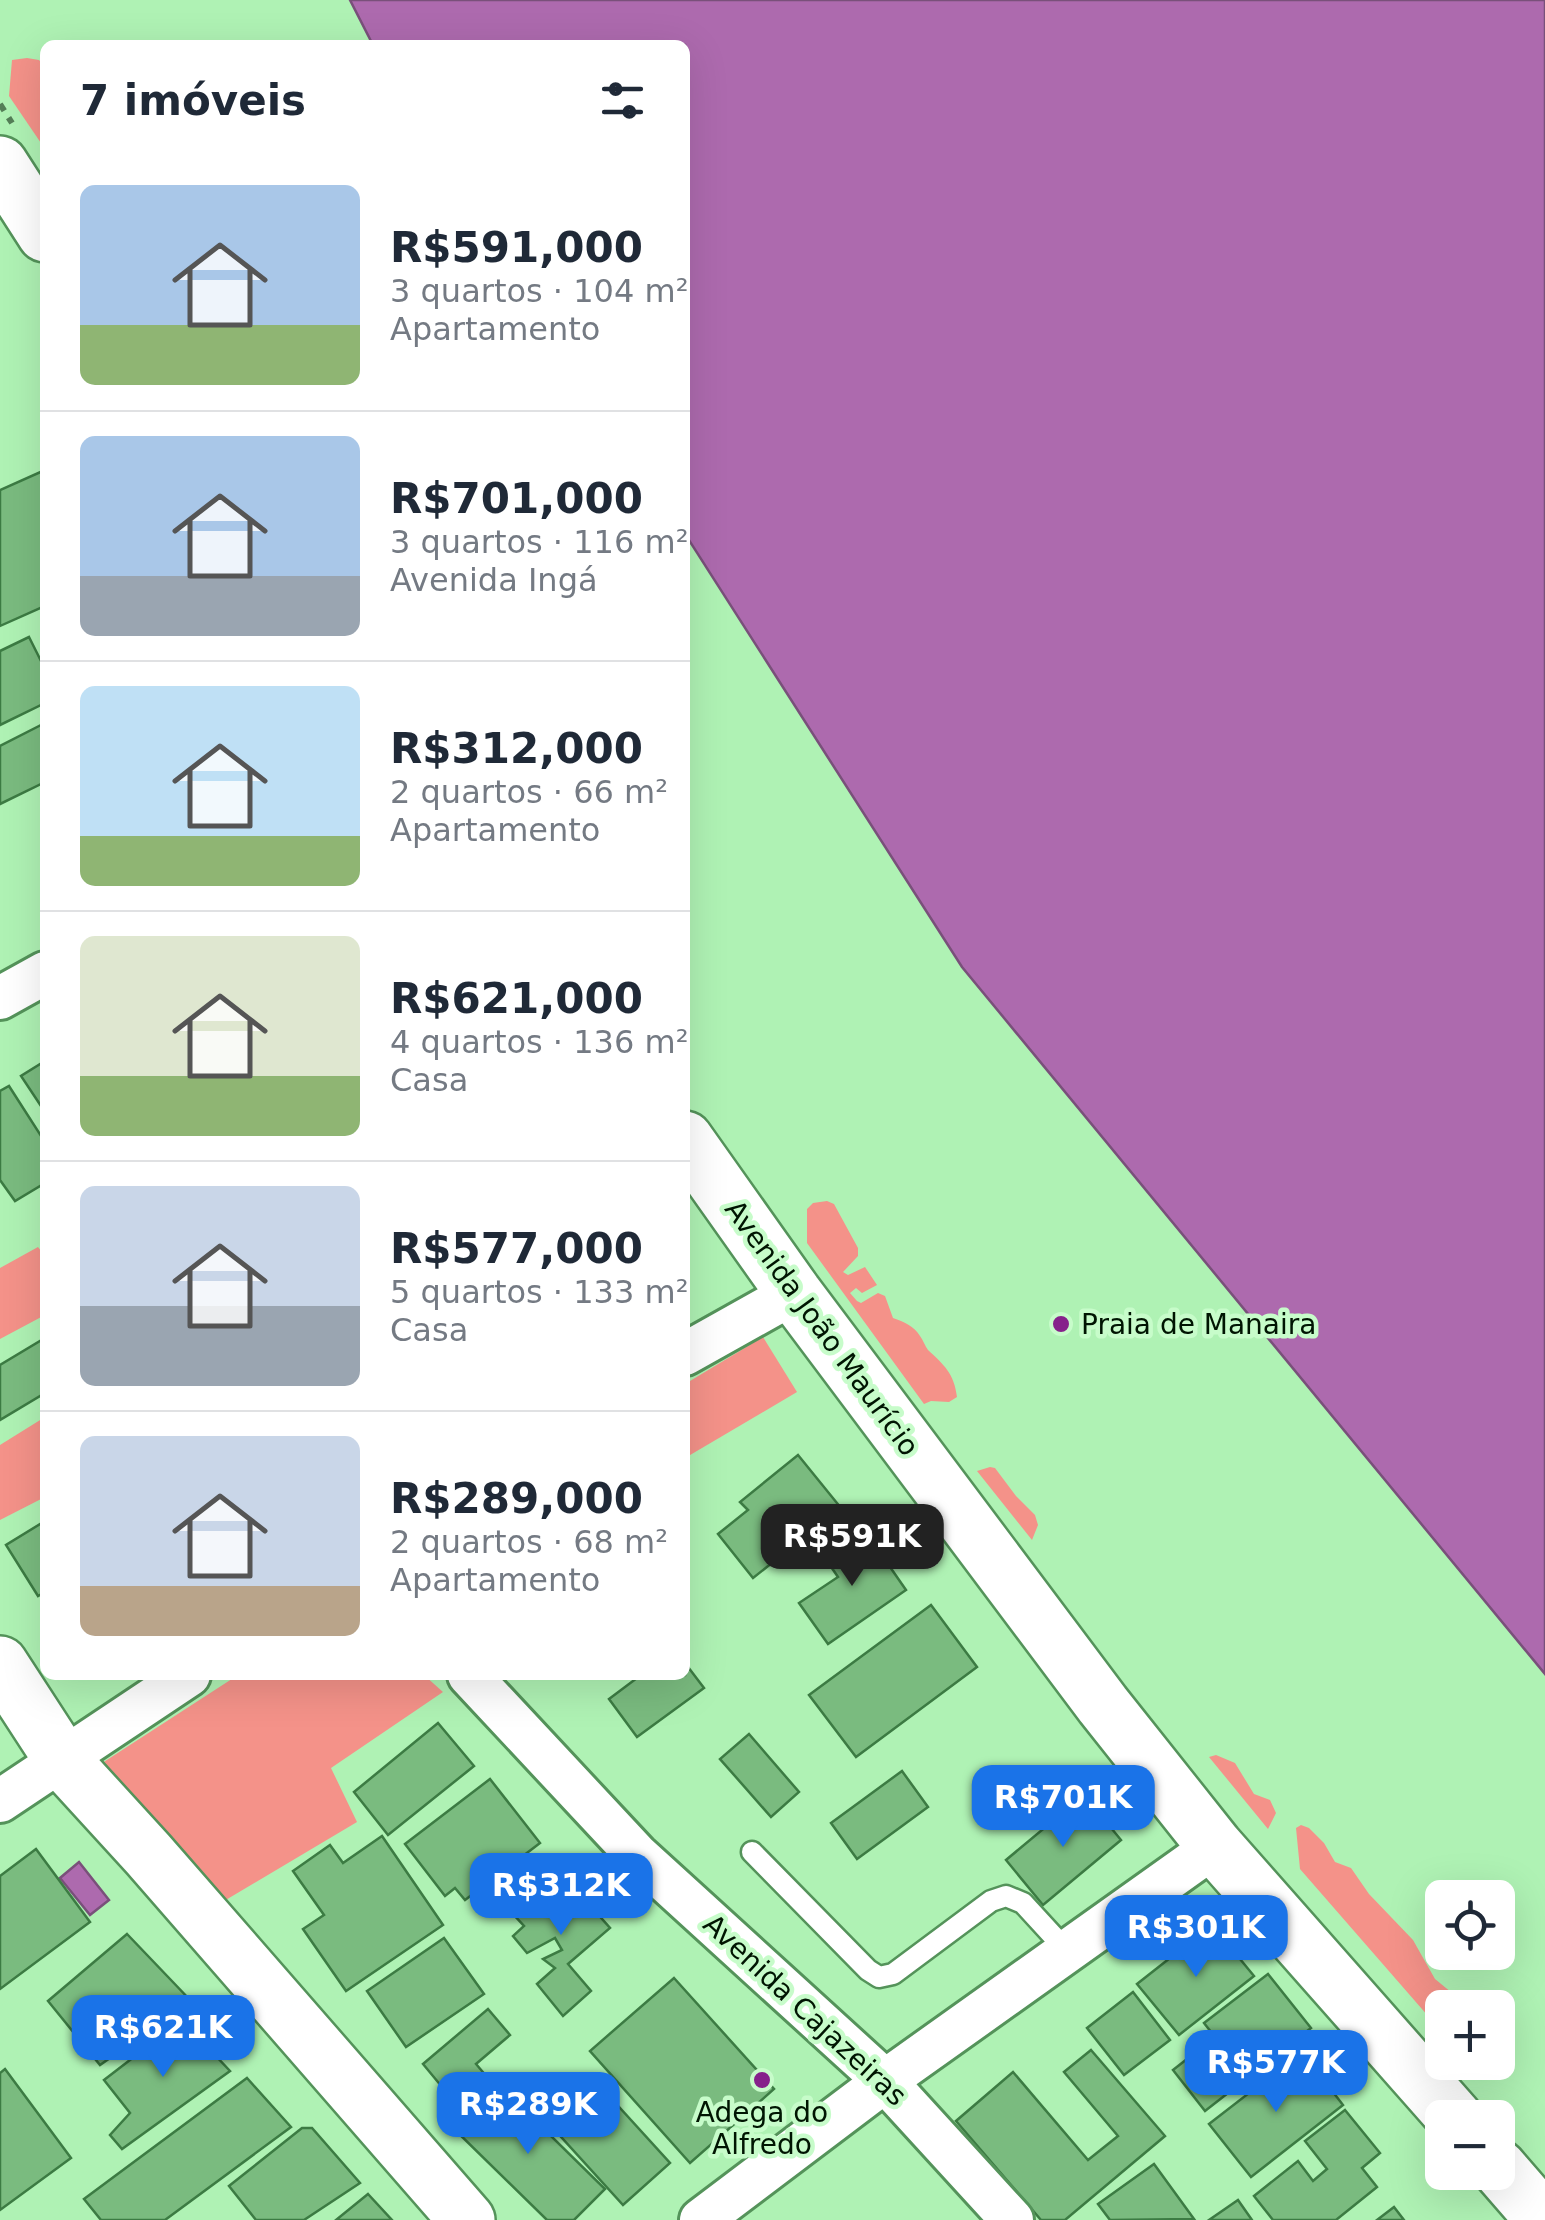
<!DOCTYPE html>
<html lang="pt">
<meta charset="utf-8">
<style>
body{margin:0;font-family:"DejaVu Sans",sans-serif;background:#f6f6f7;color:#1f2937;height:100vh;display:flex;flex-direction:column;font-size:38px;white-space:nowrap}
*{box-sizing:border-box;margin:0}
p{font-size:32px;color:#747a83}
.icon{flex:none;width:55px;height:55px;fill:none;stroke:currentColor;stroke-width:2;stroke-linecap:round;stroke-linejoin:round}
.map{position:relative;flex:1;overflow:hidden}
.side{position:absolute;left:40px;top:40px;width:650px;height:1640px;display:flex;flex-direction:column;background:#fff;border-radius:15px;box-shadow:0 10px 40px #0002}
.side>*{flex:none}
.tools{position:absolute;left:1425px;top:1880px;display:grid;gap:20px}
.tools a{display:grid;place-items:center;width:90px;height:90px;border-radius:15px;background:#fff;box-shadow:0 10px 40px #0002;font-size:50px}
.price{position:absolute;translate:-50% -85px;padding:0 22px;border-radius:20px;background:#1a73e8;color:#fff;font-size:32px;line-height:65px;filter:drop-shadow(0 2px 5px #0008)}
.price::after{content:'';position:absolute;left:50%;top:60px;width:30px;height:22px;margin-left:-15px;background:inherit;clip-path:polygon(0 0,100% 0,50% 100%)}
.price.selected{background:#222;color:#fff}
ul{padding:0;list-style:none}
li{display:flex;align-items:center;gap:30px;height:250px;padding:0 40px}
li+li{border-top:2px solid #e0e1e3}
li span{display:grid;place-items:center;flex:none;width:280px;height:200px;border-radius:15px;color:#555}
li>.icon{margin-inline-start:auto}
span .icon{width:120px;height:120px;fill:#fffc;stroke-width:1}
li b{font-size:42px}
h2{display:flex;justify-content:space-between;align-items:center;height:120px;padding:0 40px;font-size:42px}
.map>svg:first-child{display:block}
</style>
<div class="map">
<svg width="1545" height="2220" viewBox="0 0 1545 2220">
<rect width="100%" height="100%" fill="#aff2b4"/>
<g fill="#f49289">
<path d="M27,58l12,2 6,7v82l-36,-53 3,-36z"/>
<path d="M827,1201l7,3 24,44v8l-15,16 5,3 17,-8 12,18 -15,8 -6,-5 -6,5 7,8 4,2 17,-10 7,3 8,22c11,4 21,8 27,18 3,4 5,10 8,14 16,15 26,23 29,47l-8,5 -18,-1 -7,3 -117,-161v-34l6,-6z"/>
<path d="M38,1247l7,9v59l-45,24v-71z"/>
<path d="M763,1337l34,55 -112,66v-74z"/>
<path d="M45,1417v80l-45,23v-75z"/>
<path d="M990,1467l5,1 21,28 19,19 3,10 -6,15 -55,-69z"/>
<path d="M238,1675h186l19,17 -112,76 26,54 -138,82 -123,-137z"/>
<path d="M1216,1755l19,8 19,31 16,6 6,13 -8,16 -59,-72z"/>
<path d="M1301,1825l8,3 15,15 11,19 16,6 18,26 44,46 22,39 22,18 5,10 -20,1v24l-142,-163 -4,-41z"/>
</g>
<g fill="#ad6aae" stroke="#79507a" stroke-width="2.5">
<path d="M350,0h1195v1674l-583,-707 -277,-433v-489h-312z"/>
<path d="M79,1862l30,38 -19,15 -30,-37z"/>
</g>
<g fill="#7abb7f" stroke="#3c7b43" stroke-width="2.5">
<path d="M45,470v136l-45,20v-136z"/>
<path d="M29,637l16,32v34l-45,22v-74z"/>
<path d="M45,723v59l-45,22v-58z"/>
<path d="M45,1061v51l-24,-36z"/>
<path d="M9,1086l36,56v41l-30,18 -15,-21v-89z"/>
<path d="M45,1338v55l-45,27v-55z"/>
<path d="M798,1455l43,53 -88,70 -35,-44 30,-24 -8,-8z"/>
<path d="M45,1521v71l-7,4 -32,-51z"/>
<path d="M865,1531l41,59 -78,54 -29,-41 39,-26 -13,-19z"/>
<path d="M931,1605l46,62 -121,90 -47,-62z"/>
<path d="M685,1663l19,25 -67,49 -28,-38 32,-24h44z"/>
<path d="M438,1723l36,43 -86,69 -34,-43z"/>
<path d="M749,1734l50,58 -28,25 -51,-58z"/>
<path d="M902,1771l26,36 -71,52 -26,-36z"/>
<path d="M490,1779l50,64 -75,57 -10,-12 -10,8 -40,-52z"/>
<path d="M1084,1795l37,45 -78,65 -37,-45z"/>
<path d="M382,1836l61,89 -97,66 -43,-62 21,-14 -31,-44 37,-26 13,18z"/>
<path d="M36,1849l54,73 -90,67v-113z"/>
<path d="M562,1874l48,54 -42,36 23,27 -28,25 -26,-32 18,-16 -12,-9 19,-9 -7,-12 -28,15 -14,-17 11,-10 -10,-11z"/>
<path d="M1212,1925l42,51 -75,59 -42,-51z"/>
<path d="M127,1934l64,67 -91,64 -52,-64z"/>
<path d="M444,1938l40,56 -78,53 -39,-56z"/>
<path d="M1268,1974l43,54 -106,83 -32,-41 42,-33 -11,-14z"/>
<path d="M674,1978l100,111 -84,74 -100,-112z"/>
<path d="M1133,1992l37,48 -46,35 -37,-47z"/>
<path d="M488,2009l22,26 -34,29 12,14 -31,27 -34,-41z"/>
<path d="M182,2020l48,51 -108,78 -12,-14 20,-22 -26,-33z"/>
<path d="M1091,2050l74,86 -100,84h-24l-85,-99 57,-49 75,88 30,-24 -54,-64z"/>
<path d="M1302,2052l41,53 -92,72 -42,-53z"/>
<path d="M5,2069l66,89 -71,52v-137z"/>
<path d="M590,2075l80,88 -47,42 -80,-88z"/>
<path d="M247,2078l44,49 -126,93h-64l-17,-21z"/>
<path d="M497,2083l108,106 -31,31h-27l-95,-93z"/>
<path d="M1345,2110l35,43 -18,15 15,19 -41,33h-63l-19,-24 44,-35 15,20 14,-12 -22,-28z"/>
<path d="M302,2128h10l48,55 -56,37h-48l-27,-34z"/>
<path d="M1154,2164l40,55 -84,1 -12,-16z"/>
<path d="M368,2194l24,26h-56z"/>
<path d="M1238,2200l14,20h-43z"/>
<path d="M1394,2207l10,13h-27z"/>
</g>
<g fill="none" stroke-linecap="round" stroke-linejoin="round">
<defs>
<path id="lane" d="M752,1852l116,118 11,7 14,-3 98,-73 15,-5 17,7 44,48"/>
<g id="street">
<path d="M0,998l45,-25"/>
<path d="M685,1354l109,-61"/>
<path d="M469,1675l168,180 248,226 127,139"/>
<path d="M0,1801l189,-126"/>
<path d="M701,2220l184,-139 330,-235"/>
</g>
<g id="secondary">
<path d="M0,164l45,70"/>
<path d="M685,1139l109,154 309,412 112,141 240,272"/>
<path d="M0,1664l63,97 85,93 319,366"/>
<path d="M1498,2167l46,53"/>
</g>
</defs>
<use href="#lane" stroke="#54935a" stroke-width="25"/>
<use href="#street" stroke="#54935a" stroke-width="48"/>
<use href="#secondary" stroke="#54935a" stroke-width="60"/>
<path stroke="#547f57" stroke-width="6" stroke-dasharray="8 8" stroke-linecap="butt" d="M0,104l12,19"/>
<use href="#lane" stroke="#fff" stroke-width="20"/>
<use href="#street" stroke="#fff" stroke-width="42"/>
<use href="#secondary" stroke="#fff" stroke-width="55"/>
</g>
<g fill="#86228b" stroke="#c7fcca" stroke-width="4">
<circle cx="1061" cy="1324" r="10"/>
<circle cx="762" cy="2080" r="10"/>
</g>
<g text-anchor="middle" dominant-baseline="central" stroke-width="9" stroke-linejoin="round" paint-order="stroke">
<g font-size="28" fill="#001502" stroke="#c7fcca" text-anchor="start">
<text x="1081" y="1324">Praia de Manaira</text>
<text x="762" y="2112" text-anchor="middle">Adega do<tspan x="762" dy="32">Alfredo</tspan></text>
</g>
<g font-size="28" fill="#001502" stroke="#c7fcca">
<text transform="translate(822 1328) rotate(54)">Avenida João Maurício</text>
<text transform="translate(805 2010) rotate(43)">Avenida Cajazeiras</text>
</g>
</g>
</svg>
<div class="tools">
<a><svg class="icon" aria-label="locate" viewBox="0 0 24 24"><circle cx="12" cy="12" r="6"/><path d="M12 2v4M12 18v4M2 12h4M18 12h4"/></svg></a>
<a>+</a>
<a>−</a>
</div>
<b class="price selected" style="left:852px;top:1589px">R$591K</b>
<b class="price" style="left:1063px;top:1850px">R$701K</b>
<b class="price" style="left:561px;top:1938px">R$312K</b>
<b class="price" style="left:1196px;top:1980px">R$301K</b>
<b class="price" style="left:163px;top:2080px">R$621K</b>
<b class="price" style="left:1276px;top:2115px">R$577K</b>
<b class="price" style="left:528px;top:2157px">R$289K</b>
<section class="side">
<h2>7 imóveis<svg class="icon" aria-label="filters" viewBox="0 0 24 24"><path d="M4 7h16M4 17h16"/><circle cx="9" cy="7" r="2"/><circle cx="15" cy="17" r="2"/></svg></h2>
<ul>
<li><span style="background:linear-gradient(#a9c7e8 70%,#8fb573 0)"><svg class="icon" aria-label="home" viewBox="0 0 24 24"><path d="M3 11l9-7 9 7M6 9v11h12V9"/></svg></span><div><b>R$591,000</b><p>3 quartos · 104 m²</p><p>Apartamento</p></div></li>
<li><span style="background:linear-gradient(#a9c7e8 70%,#9aa5b1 0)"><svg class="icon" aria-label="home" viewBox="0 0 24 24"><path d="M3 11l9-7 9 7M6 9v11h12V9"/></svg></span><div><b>R$701,000</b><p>3 quartos · 116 m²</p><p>Avenida Ingá</p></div></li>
<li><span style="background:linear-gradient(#bfe0f5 75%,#8fb573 0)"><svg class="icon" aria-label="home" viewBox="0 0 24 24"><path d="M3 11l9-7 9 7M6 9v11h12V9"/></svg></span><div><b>R$312,000</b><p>2 quartos · 66 m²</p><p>Apartamento</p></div></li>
<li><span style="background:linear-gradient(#dfe7d0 70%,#8fb573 0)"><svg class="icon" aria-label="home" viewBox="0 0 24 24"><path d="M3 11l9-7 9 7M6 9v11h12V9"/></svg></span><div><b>R$621,000</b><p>4 quartos · 136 m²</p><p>Casa</p></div></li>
<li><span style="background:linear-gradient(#c9d6e8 60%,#9aa5b1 0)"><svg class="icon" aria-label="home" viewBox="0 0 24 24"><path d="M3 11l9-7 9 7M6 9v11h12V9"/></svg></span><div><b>R$577,000</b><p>5 quartos · 133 m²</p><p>Casa</p></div></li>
<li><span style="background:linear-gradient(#c9d6e8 75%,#b9a48a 0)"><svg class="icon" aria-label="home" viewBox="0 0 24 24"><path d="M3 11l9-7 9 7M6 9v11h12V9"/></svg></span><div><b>R$289,000</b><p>2 quartos · 68 m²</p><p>Apartamento</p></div></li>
</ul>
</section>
</div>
